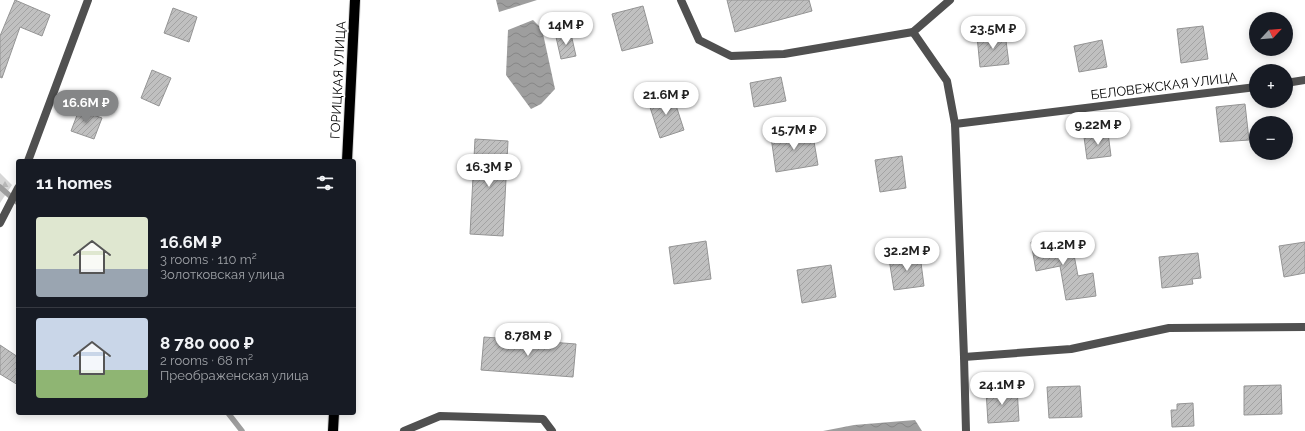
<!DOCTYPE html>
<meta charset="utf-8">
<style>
body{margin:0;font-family:Raleway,sans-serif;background:#242831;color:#f1f3f6;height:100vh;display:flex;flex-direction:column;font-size:15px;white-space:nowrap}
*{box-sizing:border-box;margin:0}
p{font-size:13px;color:#9ea1a6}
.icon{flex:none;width:22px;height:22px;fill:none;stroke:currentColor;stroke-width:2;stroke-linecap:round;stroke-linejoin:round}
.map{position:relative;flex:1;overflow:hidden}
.details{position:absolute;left:16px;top:159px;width:340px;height:256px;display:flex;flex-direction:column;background:#171b24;border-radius:4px;box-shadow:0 2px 10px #0003}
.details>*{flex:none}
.needle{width:26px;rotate:64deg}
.tools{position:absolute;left:1249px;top:12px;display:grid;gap:8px}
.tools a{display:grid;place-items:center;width:44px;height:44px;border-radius:50%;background:#171b24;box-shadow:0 2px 10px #0003;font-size:20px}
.price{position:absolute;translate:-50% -34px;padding:0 9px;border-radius:14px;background:#fff;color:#222;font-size:13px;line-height:26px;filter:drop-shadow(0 1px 2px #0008)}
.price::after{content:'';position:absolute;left:50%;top:24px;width:12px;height:9px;margin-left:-6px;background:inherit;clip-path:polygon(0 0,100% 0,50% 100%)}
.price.current{background:#858687;color:#fff}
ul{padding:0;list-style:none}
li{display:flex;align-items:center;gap:12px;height:100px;padding:0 20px}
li+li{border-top:1px solid #363941}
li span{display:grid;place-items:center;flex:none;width:112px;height:80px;border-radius:4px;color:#555}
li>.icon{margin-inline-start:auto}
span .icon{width:48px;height:48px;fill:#fffc;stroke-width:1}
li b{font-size:17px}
h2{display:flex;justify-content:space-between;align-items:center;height:48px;padding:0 20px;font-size:17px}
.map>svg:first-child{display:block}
</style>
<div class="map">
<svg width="1305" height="431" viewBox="0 0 1305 431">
<defs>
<pattern id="forest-firs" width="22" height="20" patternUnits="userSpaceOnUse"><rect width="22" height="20" fill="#d7d7d7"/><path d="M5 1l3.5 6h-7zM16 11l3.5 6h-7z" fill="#b7b7b7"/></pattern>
<pattern id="water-waves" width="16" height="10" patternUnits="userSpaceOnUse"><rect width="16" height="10" fill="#9e9e9e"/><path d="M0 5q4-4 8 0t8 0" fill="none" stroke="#868686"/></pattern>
<pattern id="building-hatch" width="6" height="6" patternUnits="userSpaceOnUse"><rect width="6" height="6" fill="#c0c0c0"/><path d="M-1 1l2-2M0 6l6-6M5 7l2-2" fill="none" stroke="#a3a3a3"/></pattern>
</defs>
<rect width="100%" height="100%" fill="#fff"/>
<path fill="url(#forest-firs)" d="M0,173l12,12 -12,18z"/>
<g fill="url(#water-waves)">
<path d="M496,0h41l-38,12z"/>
<path d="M533,20l9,9 13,60 -14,15 -10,5 -25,-34 2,-45z"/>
<path d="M915,420l7,11h-99l31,-6z"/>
</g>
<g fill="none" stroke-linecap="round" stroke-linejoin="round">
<g stroke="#9e9e9e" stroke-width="5.5">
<path d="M0,187l18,16"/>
<path d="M228,413l14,18"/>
</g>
</g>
<g fill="url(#building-hatch)" stroke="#949494">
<path d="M15,0l35,15 -8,21 -22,-9 -18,51 -2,-1v-41z"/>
<path d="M727,0h82l3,11 -77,21z"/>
<path d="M643,6l10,37 -31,8 -10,-37z"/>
<path d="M173,8l24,9 -8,25 -25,-9z"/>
<path d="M1203,26l5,33 -27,4 -4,-34z"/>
<path d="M1005,33l4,31 -29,3 -3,-31z"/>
<path d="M571,34l5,22 -15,3 -5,-22z"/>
<path d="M1102,40l5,27 -28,5 -5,-26z"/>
<path d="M152,70l19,8 -12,28 -18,-8z"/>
<path d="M781,77l5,24 -32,6 -4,-24z"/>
<path d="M672,93l12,37 -24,8 -12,-37z"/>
<path d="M1245,104l4,36 -29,2 -4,-35z"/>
<path d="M79,110l23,8 -8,21 -23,-8z"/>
<path d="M812,130l6,35 -42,7 -5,-35z"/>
<path d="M1108,133l3,23 -24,3 -3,-22z"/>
<path d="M475,139l33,2 -5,95 -33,-2z"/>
<path d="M902,156l4,32 -26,4 -5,-32z"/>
<path d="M1070,234l8,42 15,-3 3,23 -30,4 -6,-34 -24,5 -5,-29z"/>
<path d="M706,241l5,38 -37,5 -5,-37z"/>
<path d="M1305,242v31l-21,4 -5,-31z"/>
<path d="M1198,253l3,25 -9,1 1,5 -31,4 -3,-31z"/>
<path d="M920,255l4,31 -30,4 -5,-31z"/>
<path d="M831,265l5,32 -34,6 -5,-33z"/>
<path d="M484,337l92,7 -3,33 -92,-7z"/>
<path d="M0,345l18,12v28l-18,-11z"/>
<path d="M1281,385l1,29 -38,1v-29z"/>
<path d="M1080,386l2,31 -33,1 -2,-31z"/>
<path d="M1017,388l2,33 -31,2 -2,-33z"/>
<path d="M1193,403l1,23 -22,1 -1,-17h6v-6z"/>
</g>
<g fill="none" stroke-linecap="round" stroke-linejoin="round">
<defs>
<g id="primary">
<path d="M347,161l8,-161"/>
<path d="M333,431l1,-18"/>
</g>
</defs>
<use href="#primary" stroke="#dbdbdb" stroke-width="12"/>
<g stroke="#505050" stroke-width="8">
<path d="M681,0l18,40 32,16 53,-2 129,-22"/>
<path d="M913,32l34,49 8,43 9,233 2,74"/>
<path d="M913,32l37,-32"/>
<path d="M1286,83l19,-3"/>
<path d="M955,124l301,-37"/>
<path d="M28,161l60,-161"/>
<path d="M0,223l18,-35"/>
<path d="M964,357l107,-8 98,-21 136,-1"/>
<path d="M404,431l36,-15 103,3 9,12"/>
</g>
<use href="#primary" stroke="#000" stroke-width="10"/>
</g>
<g text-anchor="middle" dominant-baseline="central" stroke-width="3.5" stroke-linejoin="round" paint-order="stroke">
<g font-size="13" fill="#000" stroke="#fff">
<text transform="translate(338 80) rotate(-87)">ГОРИЦКАЯ УЛИЦА</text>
<text transform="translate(1164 86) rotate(-7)">БЕЛОВЕЖСКАЯ УЛИЦА</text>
</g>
</g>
</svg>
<div class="tools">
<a><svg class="needle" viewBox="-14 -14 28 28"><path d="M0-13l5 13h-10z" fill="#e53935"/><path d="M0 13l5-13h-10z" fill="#9ea1a6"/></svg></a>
<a>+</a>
<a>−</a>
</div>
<b class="price" style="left:566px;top:46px">14M ₽</b>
<b class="price" style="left:993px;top:50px">23.5M ₽</b>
<b class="price" style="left:666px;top:116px">21.6M ₽</b>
<b class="price current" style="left:86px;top:124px">16.6M ₽</b>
<b class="price" style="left:1098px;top:146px">9.22M ₽</b>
<b class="price" style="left:794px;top:151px">15.7M ₽</b>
<b class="price" style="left:489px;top:188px">16.3M ₽</b>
<b class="price" style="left:1063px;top:266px">14.2M ₽</b>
<b class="price" style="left:907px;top:272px">32.2M ₽</b>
<b class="price" style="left:528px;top:357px">8.78M ₽</b>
<b class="price" style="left:1002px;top:406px">24.1M ₽</b>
<section class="details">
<h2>11 homes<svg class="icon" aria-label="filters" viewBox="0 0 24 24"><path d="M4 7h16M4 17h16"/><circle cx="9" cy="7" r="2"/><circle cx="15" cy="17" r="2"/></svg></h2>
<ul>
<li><span style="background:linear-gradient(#dfe7d0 65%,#9aa5b1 0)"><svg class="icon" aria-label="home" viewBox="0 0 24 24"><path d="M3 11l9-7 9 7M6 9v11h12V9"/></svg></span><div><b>16.6M ₽</b><p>3 rooms · 110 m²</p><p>Золотковская улица</p></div></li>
<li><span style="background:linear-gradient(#c9d6e8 65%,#8fb573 0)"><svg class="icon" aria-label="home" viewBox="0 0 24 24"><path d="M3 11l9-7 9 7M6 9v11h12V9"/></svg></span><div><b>8 780 000 ₽</b><p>2 rooms · 68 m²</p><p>Преображенская улица</p></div></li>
</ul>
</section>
</div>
